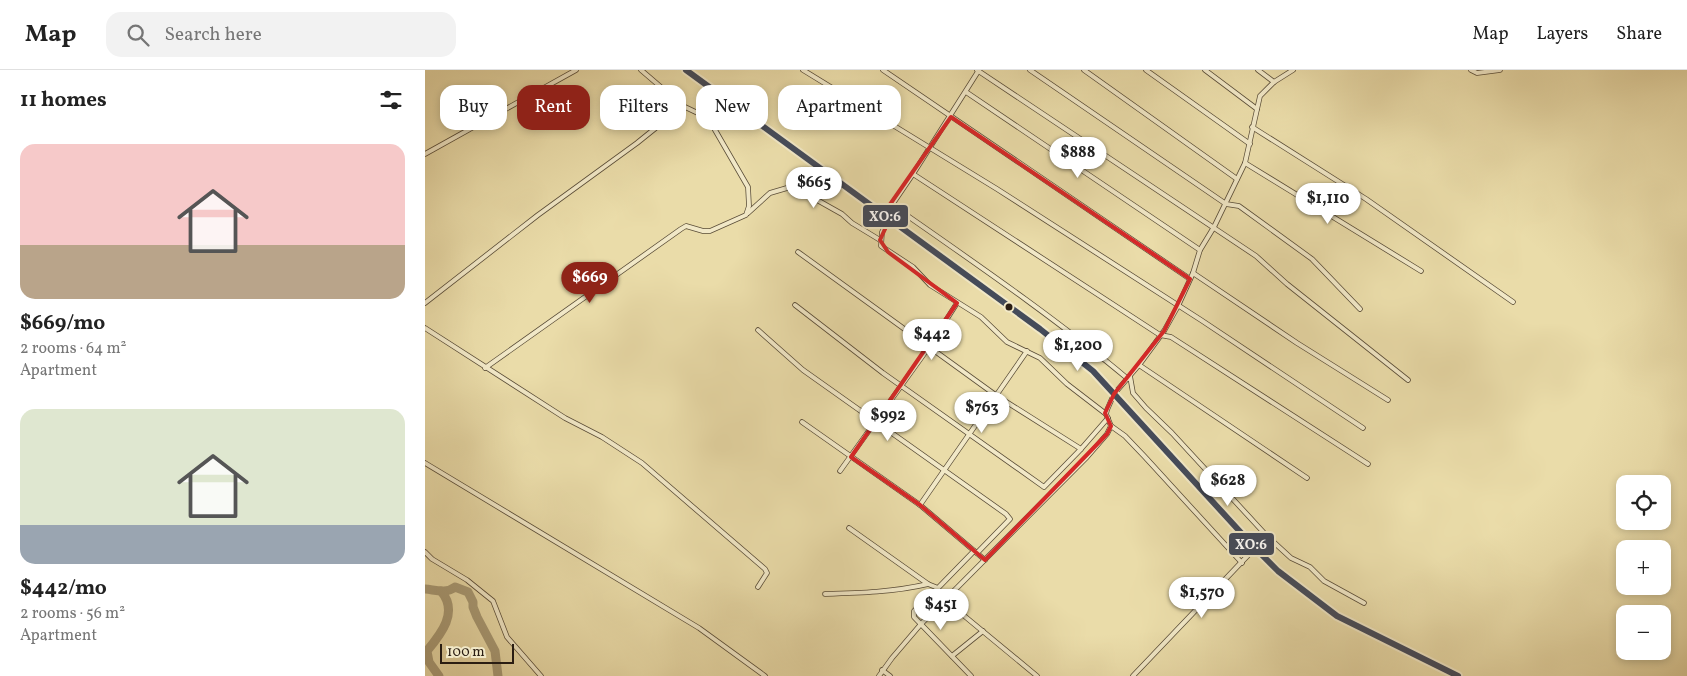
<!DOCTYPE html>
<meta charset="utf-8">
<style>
body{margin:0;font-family:Vollkorn,serif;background:#f2f2f2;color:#222;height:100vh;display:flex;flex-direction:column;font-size:19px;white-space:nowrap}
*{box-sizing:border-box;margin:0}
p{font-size:16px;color:#767676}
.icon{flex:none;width:28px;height:28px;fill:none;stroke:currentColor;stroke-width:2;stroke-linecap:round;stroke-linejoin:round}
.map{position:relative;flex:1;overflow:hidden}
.drawer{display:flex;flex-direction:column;background:#fff;width:425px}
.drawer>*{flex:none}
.banner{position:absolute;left:15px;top:15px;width:475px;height:45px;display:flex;gap:10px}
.fabs{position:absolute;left:1191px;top:405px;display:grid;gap:10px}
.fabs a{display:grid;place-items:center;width:55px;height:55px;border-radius:10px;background:#fff;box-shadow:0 2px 8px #0003;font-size:25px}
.scale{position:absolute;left:15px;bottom:12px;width:74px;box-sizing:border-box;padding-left:5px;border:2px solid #2a1d12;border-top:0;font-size:14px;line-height:18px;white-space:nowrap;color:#2a1d12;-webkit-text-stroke:4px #f1e8c7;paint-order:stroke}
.price{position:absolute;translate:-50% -42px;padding:0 11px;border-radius:18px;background:#fff;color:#222;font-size:16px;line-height:32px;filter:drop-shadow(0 1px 2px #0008)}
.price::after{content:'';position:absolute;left:50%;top:30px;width:15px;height:11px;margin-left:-8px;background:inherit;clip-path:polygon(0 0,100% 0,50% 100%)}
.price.on{background:#8f2418;color:#fff}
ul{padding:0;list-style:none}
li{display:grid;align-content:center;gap:10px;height:265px;padding:0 20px}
li span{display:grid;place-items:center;height:155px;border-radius:15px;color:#555}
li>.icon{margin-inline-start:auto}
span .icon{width:90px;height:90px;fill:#fffc;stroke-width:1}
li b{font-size:21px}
h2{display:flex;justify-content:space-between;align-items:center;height:60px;padding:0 20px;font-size:21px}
.tag{padding:0 18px;border-radius:15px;background:#fff;box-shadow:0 2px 8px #0003;font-size:18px;line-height:45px}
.tag.on{background:#8f2418;color:#fff}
header{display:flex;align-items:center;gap:30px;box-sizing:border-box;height:70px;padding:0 25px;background:#fff;border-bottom:1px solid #e0e0e0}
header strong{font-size:24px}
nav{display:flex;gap:28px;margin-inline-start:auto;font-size:18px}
.search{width:350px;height:45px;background:#f2f2f2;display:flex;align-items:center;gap:12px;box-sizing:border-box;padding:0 18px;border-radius:15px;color:#767676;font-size:19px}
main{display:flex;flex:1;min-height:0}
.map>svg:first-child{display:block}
</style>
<header>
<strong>Map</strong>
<div class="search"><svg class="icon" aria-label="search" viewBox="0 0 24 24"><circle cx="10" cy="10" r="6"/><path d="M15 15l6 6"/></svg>Search here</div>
<nav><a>Map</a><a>Layers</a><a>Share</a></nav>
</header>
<main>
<section class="drawer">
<h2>11 homes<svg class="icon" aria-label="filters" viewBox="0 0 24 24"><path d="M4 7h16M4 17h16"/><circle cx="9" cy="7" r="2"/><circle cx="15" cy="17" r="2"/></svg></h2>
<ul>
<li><span style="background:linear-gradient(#f6c9c9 65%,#b9a48a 0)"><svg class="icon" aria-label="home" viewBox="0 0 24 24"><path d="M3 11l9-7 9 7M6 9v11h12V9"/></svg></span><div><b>$669/mo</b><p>2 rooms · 64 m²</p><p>Apartment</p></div></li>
<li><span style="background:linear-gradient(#dfe7d0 75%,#9aa5b1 0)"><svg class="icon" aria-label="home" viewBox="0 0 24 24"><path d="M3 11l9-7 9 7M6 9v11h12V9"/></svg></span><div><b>$442/mo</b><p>2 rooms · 56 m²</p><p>Apartment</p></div></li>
</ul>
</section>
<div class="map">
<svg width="1262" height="606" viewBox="0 0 1262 606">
<rect width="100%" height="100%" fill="#eadca9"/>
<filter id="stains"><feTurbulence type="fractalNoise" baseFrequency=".004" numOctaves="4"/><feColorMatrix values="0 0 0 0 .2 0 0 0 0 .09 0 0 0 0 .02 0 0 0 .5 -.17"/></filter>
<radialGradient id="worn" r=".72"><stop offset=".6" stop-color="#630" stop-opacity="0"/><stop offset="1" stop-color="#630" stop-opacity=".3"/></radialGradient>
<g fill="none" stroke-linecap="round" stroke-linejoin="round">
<g stroke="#a99b76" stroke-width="9">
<path d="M0,519c11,1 21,5 30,-2l13,5 5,10v5l4,10 18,34 3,25"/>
<path d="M14,606l-10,-14 -2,-11c14,-17 32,-39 14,-60"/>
</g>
<defs>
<g id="street">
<path d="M378,0l194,119 204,131 162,108"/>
<path d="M458,0l307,209"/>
<path d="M552,0l279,186 31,28 121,96"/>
<path d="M605,0l196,134 13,2 73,53 48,50"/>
<path d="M659,0l153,109"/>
<path d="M721,0l104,74"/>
<path d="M780,0l52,39"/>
<path d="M833,0l16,12"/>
<path d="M1046,0l6,3 23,-3"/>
<path d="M541,22l234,158"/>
<path d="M827,57l114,72 147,103"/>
<path d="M0,84l151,-84"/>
<path d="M820,93l176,108"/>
<path d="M488,104l247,161 11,2 197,127"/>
<path d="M467,135c80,56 161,111 236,174"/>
<path d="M323,143l22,-20 17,-5h12l11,8 32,18 10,9 28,17"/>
<path d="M459,143l8,-8 21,-31 66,-104"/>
<path d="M465,148l-8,14 -1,14 32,21 17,18 51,32 26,25 33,16 27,26 39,30"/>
<path d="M373,182l199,144 84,53"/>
<path d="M768,203l104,70 91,57"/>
<path d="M0,233l113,-88 99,-72 46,-37"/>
<path d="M370,235l88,68 161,114 37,-38 27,-31"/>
<path d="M0,258l140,90 37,19 40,26 123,106 2,4 -9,14"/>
<path d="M333,260l45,40 203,144 4,5 -33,34"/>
<path d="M714,295l168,113"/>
<path d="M60,298l196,-139 5,-3 17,5h7l36,-16 3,-9 -1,-19 -37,-64 -7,-7 -21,-10 -42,-36"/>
<path d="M705,306l3,17 13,15 26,25 94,102 25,23 19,9 14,14 40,22"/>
<path d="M377,352l118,83 65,55"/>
<path d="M686,356l14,10 20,21 97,106"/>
<path d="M0,393l274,165 66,48"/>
<path d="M415,401l89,-124 28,-44"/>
<path d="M495,435l107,-154"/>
<path d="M424,458l79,56 10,4 36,-37"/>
<path d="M0,482l7,7 35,21 26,21 14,36 34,39"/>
<path d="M513,518l-24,23v6l57,59"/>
<path d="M400,524c35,-1 69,-2 103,-10"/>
<path d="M520,530l92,76"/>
<path d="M527,586l31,-25"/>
<path d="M457,600l8,6"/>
<path d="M454,606l13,-18 29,-34 166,-167 20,-23 4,-8 -5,-12 1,-4 7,-16 25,-29 25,-34 14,-25 15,-33 7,-23 14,-23 31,-64 15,-67 14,-14 19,-12"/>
<path d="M708,606l122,-128"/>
</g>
<path id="secondary" d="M261,0l354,259 53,42 162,177 23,23 59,45 121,60"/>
</defs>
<use href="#street" stroke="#5a4d38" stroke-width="5.5"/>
<use href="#secondary" stroke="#2a1d12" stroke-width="8"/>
<use href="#street" stroke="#f1e8c7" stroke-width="4"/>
<use href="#secondary" stroke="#f1e8c7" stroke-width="5.5"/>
<defs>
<path id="bus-1" d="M261,0l354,259 53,42 162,177 23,23 59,45 121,60"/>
</defs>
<use href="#bus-1" stroke="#f1e8c7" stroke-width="10"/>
<use href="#bus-1" stroke="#444b5a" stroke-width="6"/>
</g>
<path fill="none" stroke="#d62828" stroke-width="4" stroke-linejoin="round" d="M526,47l239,162 -26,52 -50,63 -9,19 6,13 -4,8 -122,126 -65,-55 -69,-48 106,-154 -69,-51 -8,-12 10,-22 -6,-5z"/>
<circle fill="#2a1d12" stroke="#f1e8c7" stroke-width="2" cx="584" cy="237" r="4.5"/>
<g stroke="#f1e8c7" stroke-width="2">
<rect x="437" y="134" width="47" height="24" rx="5" fill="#444b5a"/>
<rect x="803" y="462" width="47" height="24" rx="5" fill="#444b5a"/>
</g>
<g font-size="14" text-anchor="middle" font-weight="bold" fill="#fff">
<text x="460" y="151">ХО:6</text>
<text x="826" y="479">ХО:6</text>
</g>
<rect width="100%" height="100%" filter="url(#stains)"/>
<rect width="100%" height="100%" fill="url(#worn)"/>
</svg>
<div class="fabs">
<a><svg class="icon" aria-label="locate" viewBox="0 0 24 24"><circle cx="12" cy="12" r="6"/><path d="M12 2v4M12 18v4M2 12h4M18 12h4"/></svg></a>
<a>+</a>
<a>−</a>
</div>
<div class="scale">100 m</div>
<b class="price" style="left:653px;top:109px">$888</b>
<b class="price" style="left:389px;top:139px">$665</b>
<b class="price" style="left:903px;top:155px">$1,110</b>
<b class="price on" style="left:165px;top:234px">$669</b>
<b class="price" style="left:507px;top:291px">$442</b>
<b class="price" style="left:653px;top:302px">$1,200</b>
<b class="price" style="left:557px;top:364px">$763</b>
<b class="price" style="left:463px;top:372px">$992</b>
<b class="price" style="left:803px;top:437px">$628</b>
<b class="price" style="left:777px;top:549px">$1,570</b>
<b class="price" style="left:516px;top:561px">$451</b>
<div class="banner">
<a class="tag">Buy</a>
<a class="tag on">Rent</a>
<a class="tag">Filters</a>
<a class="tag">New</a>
<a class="tag">Apartment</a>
</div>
</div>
</main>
